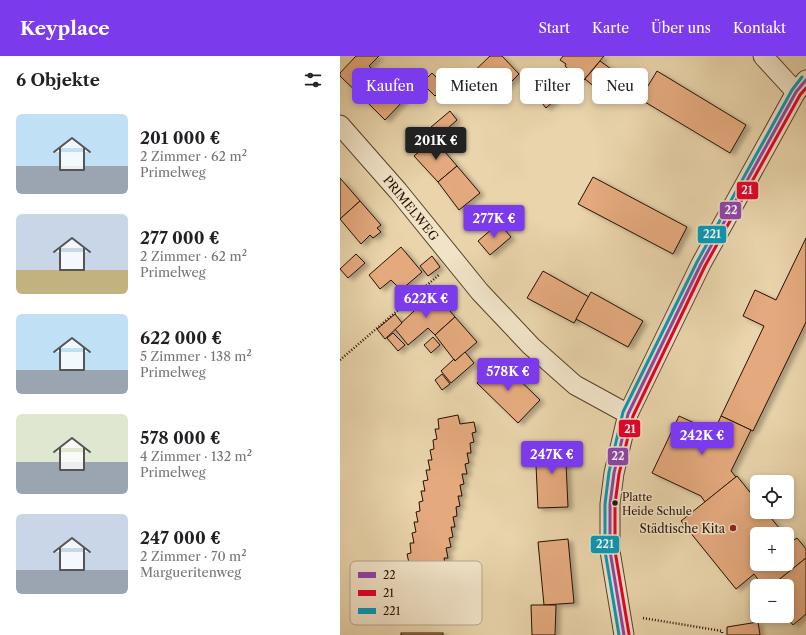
<!DOCTYPE html>
<html lang="de">
<meta charset="utf-8">
<style>
body{margin:0;font-family:"Libre Caslon Text",serif;background:#f6f6f6;color:#202124;height:100vh;display:flex;flex-direction:column;font-size:15px;white-space:nowrap}
*{box-sizing:border-box;margin:0}
p{font-size:13px;color:#757577}
.icon{flex:none;width:22px;height:22px;fill:none;stroke:currentColor;stroke-width:2;stroke-linecap:round;stroke-linejoin:round}
.map{position:relative;flex:1;overflow:hidden}
.details{display:flex;flex-direction:column;background:#fff;width:340px}
.details>*{flex:none}
.top-card{position:absolute;left:12px;top:12px;width:380px;height:36px;display:flex;gap:8px}
.tools{position:absolute;left:410px;top:419px;display:grid;gap:8px}
.tools a{display:grid;place-items:center;width:44px;height:44px;border-radius:6px;background:#fff;box-shadow:0 2px 6px #0003;font-size:20px}
.price{position:absolute;translate:-50% -34px;padding:0 9px;border-radius:4px;background:#7c3aed;color:#fff;font-size:13px;line-height:26px;filter:drop-shadow(0 1px 2px #0008)}
.price::after{content:'';position:absolute;left:50%;top:24px;width:12px;height:9px;margin-left:-6px;background:inherit;clip-path:polygon(0 0,100% 0,50% 100%)}
.price.selected{background:#222;color:#fff}
ul{padding:0;list-style:none}
li{display:flex;align-items:center;gap:12px;height:100px;padding:0 16px}
li span{display:grid;place-items:center;flex:none;width:112px;height:80px;border-radius:6px;color:#555}
li>.icon{margin-inline-start:auto}
span .icon{width:48px;height:48px;fill:#fffc;stroke-width:1}
li b{font-size:17px}
h2{display:flex;justify-content:space-between;align-items:center;height:48px;padding:0 16px;font-size:17px}
.tag{padding:0 14px;border-radius:6px;background:#fff;box-shadow:0 2px 6px #0003;font-size:14px;line-height:36px}
.tag.selected{background:#7c3aed;color:#fff}
header{display:flex;align-items:center;gap:24px;box-sizing:border-box;height:56px;padding:0 20px;background:#7c3aed;color:#fff}
header strong{font-size:19px}
nav{display:flex;gap:22px;margin-inline-start:auto;font-size:14px}
main{display:flex;flex:1;min-height:0}
.map>svg:first-child{display:block}
</style>
<header>
<strong>Keyplace</strong>
<nav><a>Start</a><a>Karte</a><a>Über uns</a><a>Kontakt</a></nav>
</header>
<main>
<section class="details">
<h2>6 Objekte<svg class="icon" aria-label="filters" viewBox="0 0 24 24"><path d="M4 7h16M4 17h16"/><circle cx="9" cy="7" r="2"/><circle cx="15" cy="17" r="2"/></svg></h2>
<ul>
<li><span style="background:linear-gradient(#bfe0f5 65%,#9aa5b1 0)"><svg class="icon" aria-label="home" viewBox="0 0 24 24"><path d="M3 11l9-7 9 7M6 9v11h12V9"/></svg></span><div><b>201 000 €</b><p>2 Zimmer · 62 m²</p><p>Primelweg</p></div></li>
<li><span style="background:linear-gradient(#c9d6e8 70%,#c2b280 0)"><svg class="icon" aria-label="home" viewBox="0 0 24 24"><path d="M3 11l9-7 9 7M6 9v11h12V9"/></svg></span><div><b>277 000 €</b><p>2 Zimmer · 62 m²</p><p>Primelweg</p></div></li>
<li><span style="background:linear-gradient(#bfe0f5 70%,#9aa5b1 0)"><svg class="icon" aria-label="home" viewBox="0 0 24 24"><path d="M3 11l9-7 9 7M6 9v11h12V9"/></svg></span><div><b>622 000 €</b><p>5 Zimmer · 138 m²</p><p>Primelweg</p></div></li>
<li><span style="background:linear-gradient(#dfe7d0 60%,#9aa5b1 0)"><svg class="icon" aria-label="home" viewBox="0 0 24 24"><path d="M3 11l9-7 9 7M6 9v11h12V9"/></svg></span><div><b>578 000 €</b><p>4 Zimmer · 132 m²</p><p>Primelweg</p></div></li>
<li><span style="background:linear-gradient(#c9d6e8 70%,#9aa5b1 0)"><svg class="icon" aria-label="home" viewBox="0 0 24 24"><path d="M3 11l9-7 9 7M6 9v11h12V9"/></svg></span><div><b>247 000 €</b><p>2 Zimmer · 70 m²</p><p>Margueritenweg</p></div></li>
</ul>
</section>
<div class="map">
<svg width="466" height="579" viewBox="0 0 466 579">
<defs>
<filter id="shadow"><feDropShadow dx="4.5" dy="2.5" stdDeviation="2" flood-color="#0004"/></filter>
</defs>
<rect width="100%" height="100%" fill="#e9d4ab"/>
<filter id="stains"><feTurbulence type="fractalNoise" baseFrequency=".005" numOctaves="4"/><feColorMatrix values="0 0 0 0 .2 0 0 0 0 .09 0 0 0 0 .02 0 0 0 .5 -.17"/></filter>
<radialGradient id="worn" r=".72"><stop offset=".6" stop-color="#630" stop-opacity="0"/><stop offset="1" stop-color="#630" stop-opacity=".3"/></radialGradient>
<g fill="#e4aa7e" stroke="#251001" filter="url(#shadow)">
<path d="M16,0h23l-10,10 12,11 -19,20 -22,-21v-3z"/>
<path d="M150,0h12l17,18 -18,18 -10,-10 -10,9 -13,-14z"/>
<path d="M223,0h41l-20,24 -4,-3 -1,1 -14,-12 1,-2 -6,-4z"/>
<path d="M260,5l18,13 -16,19 -17,-14z"/>
<path d="M317,15l89,54 -16,28 -90,-54z"/>
<path d="M92,17l6,6 2,-3 7,7 -12,13 -13,-13z"/>
<path d="M41,21l24,22 -20,21 -23,-23z"/>
<path d="M203,31l11,14 -8,7 -11,-14z"/>
<path d="M110,55l7,9 -18,16 -8,-9z"/>
<path d="M94,83l23,27 -19,16 -24,-26z"/>
<path d="M117,110l23,27 -21,17 -21,-28z"/>
<path d="M253,121l94,50 -14,27 -95,-50z"/>
<path d="M0,122l20,23 -20,18z"/>
<path d="M20,145l21,24 -4,3 4,4 -8,6 -3,-3 -9,9 -21,-25z"/>
<path d="M159,167l12,14 -21,18 -12,-14z"/>
<path d="M466,182v84l-53,109 -32,-15 43,-90 -21,-10 12,-26 21,10z"/>
<path d="M61,191l21,25 -21,18 -10,-10 -11,9 -11,-14z"/>
<path d="M16,198l9,9 -17,15 -8,-9z"/>
<path d="M92,200l8,11 -12,9 -8,-10z"/>
<path d="M203,215l46,26 -15,26 -47,-25z"/>
<path d="M94,236l21,25 -20,18 -7,-7 -20,17 -13,-16z"/>
<path d="M251,236l52,29 -15,26 -52,-28z"/>
<path d="M55,258l7,9 -17,16 -8,-10z"/>
<path d="M115,261l22,25 -22,19 -20,-26z"/>
<path d="M53,277l12,12 -7,6 -11,-13z"/>
<path d="M93,281l7,8 -9,8 -7,-8z"/>
<path d="M125,296l9,11 -23,20 -10,-12 13,-12 1,2z"/>
<path d="M159,304l41,40 -22,23 -41,-40z"/>
<path d="M102,318l8,10 -8,6 -7,-10z"/>
<path d="M118,359l2,9 14,-2 2,10 -4,1 2,9 -4,1 1,10h-4l2,10 -4,1 2,10h-5l2,10 -4,1 2,11h-4l2,10 -4,1 1,9 -4,1 2,10h-4l2,10 -4,1 2,9 -5,1 2,10h-4l2,10 -4,1 2,10h-4l1,10 -3,1 1,9 -4,1 2,10 -20,3 -2,-10 -15,3 -2,-11h4l-1,-10 4,-1 -2,-10 4,-1 -2,-9 4,-1 -2,-9 4,-1 -1,-10h4l-2,-10 4,-1 -2,-10h4l-2,-10 4,-1 -1,-9 4,-1 -2,-10h4l-2,-10 5,-1 -2,-10h4l-2,-10h4l-2,-10 4,-1 -1,-9 4,-1 -2,-10h4l-1,-10z"/>
<path d="M339,360l35,16 7,-16 30,14 -20,41 5,6 -31,25 -4,-6 -49,-23z"/>
<path d="M225,386l3,65 -30,1 -3,-64z"/>
<path d="M397,420l20,25v11h9l18,22h-27v30h30v-26l4,4 6,-4 9,11v9l-35,28h-8l-9,-12 -18,15 -55,-68z"/>
<path d="M228,483l6,64 -30,2 -6,-63z"/>
<path d="M466,502v56l-13,11 -7,-9 1,-30h-16z"/>
<path d="M191,549h25l-1,30h-23z"/>
<path d="M418,566l2,13h-33v-8z"/>
<rect x="61" y="577" width="42" height="2"/>
</g>
<g fill="none" stroke-linecap="round" stroke-linejoin="round">
<defs>
<g id="street">
<path d="M423,0l33,36"/>
<path d="M0,69l58,66 82,101 51,54 44,39 53,29"/>
<path d="M284,579l-14,-84v-47l4,-31 14,-59 73,-150 95,-172 10,-12"/>
</g>
</defs>
<use href="#street" stroke="#56412c" stroke-width="21"/>
<g stroke="#251001" stroke-width="2.5" stroke-dasharray="1 2" stroke-linecap="butt">
<path d="M0,304l100,-86"/>
<path d="M303,562l79,13v4"/>
</g>
<use href="#street" stroke="#f1e3c8" stroke-width="19"/>
<defs>
<path id="bus-1" d="M284,579l-14,-84v-47l4,-31 14,-59 73,-150 95,-172 10,-12"/>
<path id="bus-2" d="M289,578l-14,-83v-47l4,-30 14,-58 72,-150 95,-171 6,-7"/>
<path id="bus-3" d="M279,579l-14,-84v-47l4,-32 14,-60 74,-150 95,-172 10,-13"/>
</defs>
<use href="#bus-1" stroke="#f1e3c8" stroke-width="6"/>
<use href="#bus-2" stroke="#f1e3c8" stroke-width="6"/>
<use href="#bus-3" stroke="#f1e3c8" stroke-width="6"/>
<use href="#bus-1" stroke="#8e44ad" stroke-width="3"/>
<use href="#bus-2" stroke="#e4002b" stroke-width="3"/>
<use href="#bus-3" stroke="#049aba" stroke-width="3"/>
</g>
<circle fill="#251001" stroke="#f1e3c8" stroke-width="1.5" cx="275" cy="447" r="3.5"/>
<circle fill="#8f2418" stroke="#f1e3c8" stroke-width="1.5" cx="393" cy="472" r="4"/>
<g text-anchor="middle" dominant-baseline="central" stroke-width="3" stroke-linejoin="round" paint-order="stroke">
<g font-size="11" fill="#251001" stroke="#f1e3c8" text-anchor="start">
<text x="282" y="441">Platte<tspan x="282" dy="14">Heide Schule</tspan></text>
</g>
<g font-size="12" fill="#251001" stroke="#f1e3c8">
<text transform="translate(71 152) rotate(51)">PRIMELWEG</text>
</g>
<g font-size="12" fill="#251001" stroke="#f1e3c8" text-anchor="end">
<text x="385" y="472">Städtische Kita</text>
</g>
</g>
<rect x="10" y="505" width="132" height="64" rx="6" fill="#f1e3c8" stroke="#b4a48c" stroke-width="1"/>
<rect x="18" y="516" width="18" height="6" fill="#8e44ad"/>
<rect x="18" y="534" width="18" height="6" fill="#e4002b"/>
<rect x="18" y="552" width="18" height="6" fill="#049aba"/>
<g font-size="11" fill="#251001">
<text x="43" y="523">22</text>
<text x="43" y="541">21</text>
<text x="43" y="559">221</text>
</g>
<g stroke="#f1e3c8" stroke-width="1.5">
<rect x="396" y="125" width="23" height="19" rx="4" fill="#e4002b"/>
<rect x="379" y="145" width="23" height="19" rx="4" fill="#8e44ad"/>
<rect x="357" y="169" width="30" height="19" rx="4" fill="#049aba"/>
<rect x="278" y="363" width="23" height="19" rx="4" fill="#e4002b"/>
<rect x="267" y="391" width="22" height="19" rx="4" fill="#8e44ad"/>
<rect x="250" y="479" width="30" height="19" rx="4" fill="#049aba"/>
</g>
<g font-size="11" text-anchor="middle" font-weight="bold" fill="#fff">
<text x="407" y="138">21</text>
<text x="391" y="158">22</text>
<text x="372" y="182">221</text>
<text x="290" y="377">21</text>
<text x="278" y="404">22</text>
<text x="265" y="492">221</text>
</g>
<rect width="100%" height="100%" filter="url(#stains)"/>
<rect width="100%" height="100%" fill="url(#worn)"/>
</svg>
<div class="tools">
<a><svg class="icon" aria-label="locate" viewBox="0 0 24 24"><circle cx="12" cy="12" r="6"/><path d="M12 2v4M12 18v4M2 12h4M18 12h4"/></svg></a>
<a>+</a>
<a>−</a>
</div>
<b class="price selected" style="left:96px;top:105px">201K €</b>
<b class="price" style="left:154px;top:183px">277K €</b>
<b class="price" style="left:86px;top:263px">622K €</b>
<b class="price" style="left:168px;top:336px">578K €</b>
<b class="price" style="left:362px;top:400px">242K €</b>
<b class="price" style="left:212px;top:419px">247K €</b>
<div class="top-card">
<a class="tag selected">Kaufen</a>
<a class="tag">Mieten</a>
<a class="tag">Filter</a>
<a class="tag">Neu</a>
</div>
</div>
</main>
